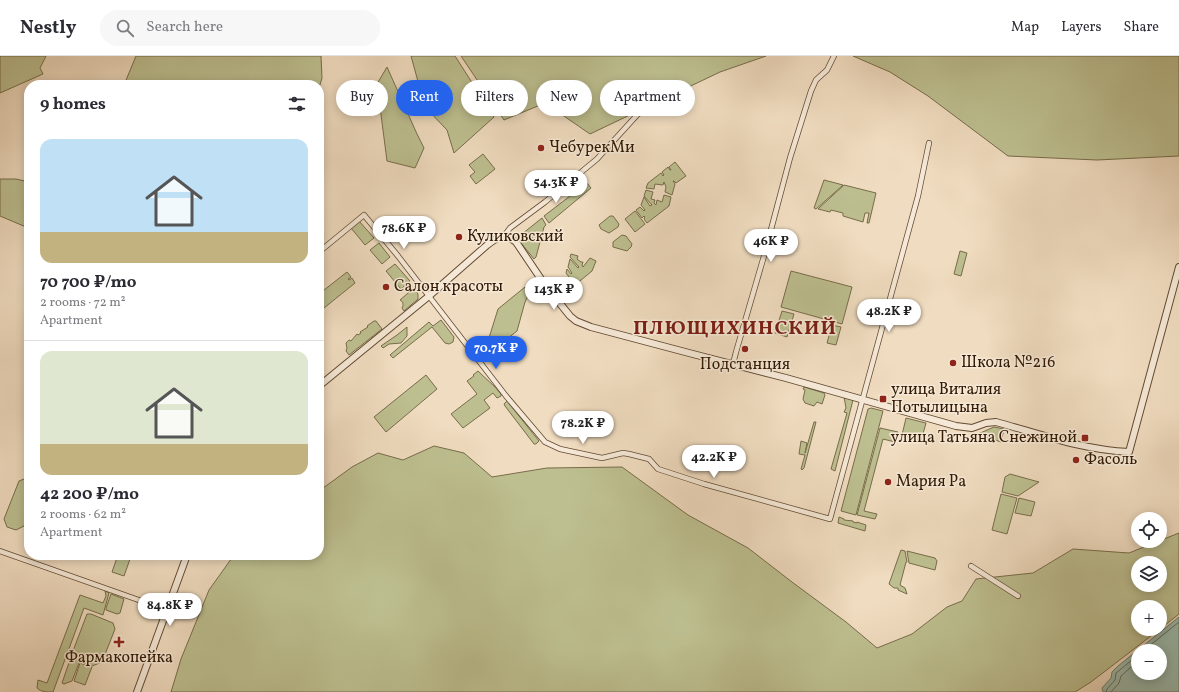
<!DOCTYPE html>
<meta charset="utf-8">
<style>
body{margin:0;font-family:Vollkorn,serif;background:#f7f7f7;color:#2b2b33;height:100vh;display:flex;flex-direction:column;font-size:15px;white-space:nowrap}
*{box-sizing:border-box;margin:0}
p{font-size:13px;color:#7c7c81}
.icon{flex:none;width:22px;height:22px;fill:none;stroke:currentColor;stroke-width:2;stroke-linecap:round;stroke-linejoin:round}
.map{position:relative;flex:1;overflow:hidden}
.side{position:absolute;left:24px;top:24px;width:300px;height:480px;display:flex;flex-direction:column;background:#fff;border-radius:16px;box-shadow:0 2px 10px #0003}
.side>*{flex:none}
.top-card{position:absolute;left:336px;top:24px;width:380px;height:36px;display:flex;gap:8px}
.fabs{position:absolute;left:1131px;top:456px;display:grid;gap:8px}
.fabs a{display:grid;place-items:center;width:36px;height:36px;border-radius:50%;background:#fff;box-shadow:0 2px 10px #0003;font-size:20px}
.price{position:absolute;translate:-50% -34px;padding:0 9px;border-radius:14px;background:#fff;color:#222;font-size:13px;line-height:26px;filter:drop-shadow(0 1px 2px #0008)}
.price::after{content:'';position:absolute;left:50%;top:24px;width:12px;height:9px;margin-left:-6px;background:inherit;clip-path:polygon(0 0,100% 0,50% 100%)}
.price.active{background:#2563eb;color:#fff}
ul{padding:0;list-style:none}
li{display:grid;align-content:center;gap:8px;height:212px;padding:0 16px}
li+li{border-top:1px solid #e1e1e2}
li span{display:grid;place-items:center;height:124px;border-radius:12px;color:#555}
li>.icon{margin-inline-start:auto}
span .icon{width:72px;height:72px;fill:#fffc;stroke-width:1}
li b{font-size:17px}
h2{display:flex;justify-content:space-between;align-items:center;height:48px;padding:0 16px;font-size:17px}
.tag{padding:0 14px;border-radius:18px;background:#fff;box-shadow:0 2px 10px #0003;font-size:14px;line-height:36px}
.tag.active{background:#2563eb;color:#fff}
header{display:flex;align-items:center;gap:24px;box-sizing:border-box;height:56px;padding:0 20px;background:#fff;border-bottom:1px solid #e1e1e2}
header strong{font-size:19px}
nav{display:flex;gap:22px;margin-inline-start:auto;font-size:14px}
.search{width:280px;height:36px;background:#f7f7f7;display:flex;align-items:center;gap:10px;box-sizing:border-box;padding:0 14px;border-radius:22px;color:#7c7c81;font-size:15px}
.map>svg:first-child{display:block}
</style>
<header>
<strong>Nestly</strong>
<div class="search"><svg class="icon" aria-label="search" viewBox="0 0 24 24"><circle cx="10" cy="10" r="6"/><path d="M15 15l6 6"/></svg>Search here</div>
<nav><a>Map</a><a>Layers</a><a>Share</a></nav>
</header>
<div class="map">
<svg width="1179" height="636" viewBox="0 0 1179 636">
<rect width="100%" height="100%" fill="#f0dcc0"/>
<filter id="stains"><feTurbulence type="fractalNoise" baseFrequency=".005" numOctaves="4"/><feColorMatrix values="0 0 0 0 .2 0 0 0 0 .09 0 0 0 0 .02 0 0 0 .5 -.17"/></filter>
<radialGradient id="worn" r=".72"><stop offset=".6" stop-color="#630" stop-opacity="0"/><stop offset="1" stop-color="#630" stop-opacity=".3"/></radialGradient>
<g fill="#bdbf90" stroke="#786c4a" fill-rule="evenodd">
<path d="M0,0h46l-6,12 3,6 -43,19z"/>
<path d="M136,0h185l1,22 -3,10v-3h-195z"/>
<path d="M411,0h44l39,61 -40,36 -7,-23 -22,-23z"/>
<path d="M461,0h305l-46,16 -130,62 -45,-31 -41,17z"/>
<path d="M853,0h326v100l-82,4 -89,-4 -80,-60 -38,-24z"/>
<path d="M387,11l30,67 7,14 -9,20 -28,-7 -10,-77z"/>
<path d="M483,98l12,15 -19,15 -6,-8 5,-4 -6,-7z"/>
<path d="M675,106l11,14 -10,7 -2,-2h-1l2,3 -3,11 -7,-3 1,-5 -2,-5 -1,3 -8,-1 -1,5 -8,-1 2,-5 13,-10 2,3 1,-1 -2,-3 6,-5 2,3h1l-2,-3z"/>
<path d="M0,123h16l13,3v49l-3,-4 -26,-11z"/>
<path d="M824,124l19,5 -27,24 -2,-1z"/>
<path d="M587,127l4,5 -42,35 -5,-7z"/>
<path d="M844,129l32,8 -7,30h-2l2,-10h-4l-2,9 -20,-6v-3l-12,-3 -1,2 -12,-3z"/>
<path d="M646,134l7,2 -2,7 4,1 -1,3 2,2 1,-5 5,2 2,-7 7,2 -2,9 -22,17 -3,-4 1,-2 -1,-1 -2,2 -6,-8 4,-3 4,4 1,-1 -4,-5 3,-8 6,9 2,-1 -8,-9z"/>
<path d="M635,155l10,13 -10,8 -10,-13z"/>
<path d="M610,160h3l6,8 -1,3 -9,6 -8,-4 -2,-4z"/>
<path d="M542,162l4,7 -2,2 -8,30 -2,2 -17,-21z"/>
<path d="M359,165l15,17 -9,7 -14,-17z"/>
<path d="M622,179l4,1 6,8 -1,3 -4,4 -14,-4v-5z"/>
<path d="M379,187l11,14 -8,7 -12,-14z"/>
<path d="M960,195l7,2 -6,23 -7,-2z"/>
<path d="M571,198l7,2 -1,3 4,3h2l-1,3 1,2 7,-9 6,3 -4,10 -17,14 -9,-12 1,-4 4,5 1,-1 -4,-6 2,-8 8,9 1,-1 -9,-10z"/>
<path d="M395,208l15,17 -9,8 -15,-18z"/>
<path d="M791,215l61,16 -10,37 -61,-17z"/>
<path d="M347,216l4,5 -3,2 1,1 3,-2 3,5 -36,29v-18z"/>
<path d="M525,231l4,7 -4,8 -8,29 -20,16 -8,-9 9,-29z"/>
<path d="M414,232l4,6v5l-14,12 -2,-3c2,-3 1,-7 -2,-8z"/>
<path d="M782,255l12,3 -7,23 -12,-4z"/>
<path d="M441,264l13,17 -1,5 -4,2 -4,-1 -13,-16 -39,31 -3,-3 39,-33 4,4z"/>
<path d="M374,265h2l6,8 -33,26 -3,-4 1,-3 -1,-5 3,-3 2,1 6,-7 1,1 3,-2 -1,-1 8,-5 -1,-1z"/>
<path d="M832,269l9,2 -5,18 -9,-2z"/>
<path d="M407,271v9l-6,7 -12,1 -6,4 -2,-2 16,-11z"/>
<path d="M478,315c8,8 16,14 23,23v2l-4,2 -4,-5 -9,7 6,8 -27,20 -12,-14 26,-20 -10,-13 7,-5 -1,-1z"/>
<path d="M426,319l11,14 -51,43 -12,-15z"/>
<path d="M804,331l20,6 1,2 -3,9 -5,-2 -3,4 -9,-3 -2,-4 2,-9 -2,-1z"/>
<path d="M844,341l9,3 -18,71 -4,-2 16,-56 -3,-1 2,-4z"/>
<path d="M507,345l32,40 -3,3h-2l-29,-38 -1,-2z"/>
<path d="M871,352l12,3 -27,104 -15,-4 27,-102z"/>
<path d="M906,362l20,5 -5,18 -19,-6z"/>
<path d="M814,366h2l-12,46 -2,2 -1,-1 4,-14 -6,-1 2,-13 6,2 -2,10z"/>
<path d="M994,371l10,2 -3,13 -23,-8z"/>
<path d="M880,372l18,4 -3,10 -12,-3 -19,72 13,3 -2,5 -18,-4z"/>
<path d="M434,390l30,7 28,24 55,-9 75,-1 66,48 60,33 44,34 54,40 31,26 35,-14 35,-27 15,-6 14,-22 57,-6 40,-24 56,4 50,-20v81l-19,15v-22h-22v22h22l-69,53 -16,10h-904l10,-33 28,-69 25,-35h85v-64l33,-24 26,-14 25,7zM1138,507h22v22h-22z"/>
<path d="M1010,418l29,8 -21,14 -16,-4 3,-15z"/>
<path d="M24,423l5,2v28l-1,1 1,1 -5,15 -8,4 -9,-3 -3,-8 15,-38z"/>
<path d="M1001,438l16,4 -10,36 -15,-4z"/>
<path d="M1019,442l16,4 -4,14 -16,-3z"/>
<path d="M839,461l5,2v1l9,1v1l4,1v-1l9,3 -1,6 -27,-8z"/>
<path d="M901,494l4,1 2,11h-1l-6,23 5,3 2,6 -9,-4v-2h-4l-5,-4z"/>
<path d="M907,495l28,7 2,3 -2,9 -26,-7z"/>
<path d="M118,499l12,4 -6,17 -12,-4z"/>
<path d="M105,535l4,2 -6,22 -19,-7 -31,84c-6,0 -12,0 -16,-4l1,-8 9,3 33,-88 23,8 3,-7z"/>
<path d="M111,538l13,5 -4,14 -3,1 -11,-4v-2z"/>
<path d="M87,558h4l22,9 2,6 -13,33 -10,4 -12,-4 -7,-11z"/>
<path d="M72,598h1l6,9 -7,18 -8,3 -2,-1z"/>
<path d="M80,607l12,4 -7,18 -11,-4z"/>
</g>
<path fill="#9abcb0" stroke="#717b6b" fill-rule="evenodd" d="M1179,561v75h-76l-1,-4 9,-10 1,-6 6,-6zM1138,595h22v22h-22z"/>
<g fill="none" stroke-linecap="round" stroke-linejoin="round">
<g stroke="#666b5a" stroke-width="1">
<path d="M1143,595l36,-29"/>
<path d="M1106,636l1,-3 8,-9 1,-7 5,-4 17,-14"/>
<path d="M1111,636l8,-9 2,-7 17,-15"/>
</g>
<defs>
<g id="minor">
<path d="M504,180l6,-8 35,-26 52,-43 41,-45 35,-15"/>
<path d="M319,196l45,-37 34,41 108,140 39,46 15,7 42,9 21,-5 6,1 20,5 9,10 46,15 126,35 88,-323 11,-53"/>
<path d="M733,308l3,-12 28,-96 26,-98 21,-67 5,-11 11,-10 7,-14"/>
<path d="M0,495l167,59"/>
<path d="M971,510l47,30"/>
</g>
<g id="tertiary">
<path d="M319,330l110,-90 57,-50c10,-8 18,-14 30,-4l29,43 25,31 6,5 15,6 98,26 97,25 170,48 16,2 14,-5 10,-1c44,12 87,28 133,30l50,-185"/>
<path d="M137,636l50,-137"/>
</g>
</defs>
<use href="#minor" stroke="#624a33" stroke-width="6"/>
<use href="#tertiary" stroke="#624a33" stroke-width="8"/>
<use href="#minor" stroke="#f5e8d6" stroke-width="4.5"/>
<use href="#tertiary" stroke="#f5e8d6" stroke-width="6"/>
</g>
<g fill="#8f2418" stroke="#f5e8d6" stroke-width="1.5">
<circle cx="541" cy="92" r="4"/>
<circle cx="459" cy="181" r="4"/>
<circle cx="386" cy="231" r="4"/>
<circle cx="745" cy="293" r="4"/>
<circle cx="953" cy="307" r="4"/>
<rect x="879" y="339" width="8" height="8" rx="2"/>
<rect x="1081" y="378" width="8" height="8" rx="2"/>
<circle cx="1076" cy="404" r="4"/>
<circle cx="888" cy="426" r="4"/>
<path d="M117 580h4v4h4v4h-4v4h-4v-4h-4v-4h4z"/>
</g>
<g text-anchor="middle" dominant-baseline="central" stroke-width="3" stroke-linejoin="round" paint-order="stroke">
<g font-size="16" fill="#331a04" stroke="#f5e8d6" text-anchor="start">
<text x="549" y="92">ЧебурекМи</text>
<text x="467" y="181">Куликовский</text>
<text x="394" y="231">Салон красоты</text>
<text x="961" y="307">Школа №216</text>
<text x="745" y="309" text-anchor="middle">Подстанция</text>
<text x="891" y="334">улица Виталия<tspan x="891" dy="18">Потылицына</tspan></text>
<text x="1077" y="382" text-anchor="end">улица Татьяна Снежиной</text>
<text x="1084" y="404">Фасоль</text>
<text x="896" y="426">Мария Ра</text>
<text x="119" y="602" text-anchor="middle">Фармакопейка</text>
</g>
<g font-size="20" font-weight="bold" letter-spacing="1" fill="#7a1f14" stroke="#f5e8d6">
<text x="735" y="273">ПЛЮЩИХИНСКИЙ</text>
</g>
</g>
<rect width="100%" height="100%" filter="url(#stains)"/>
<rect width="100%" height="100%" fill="url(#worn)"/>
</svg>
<div class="fabs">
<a><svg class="icon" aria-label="locate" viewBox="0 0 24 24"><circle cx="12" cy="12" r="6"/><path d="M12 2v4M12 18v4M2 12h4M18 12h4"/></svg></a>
<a><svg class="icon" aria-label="layers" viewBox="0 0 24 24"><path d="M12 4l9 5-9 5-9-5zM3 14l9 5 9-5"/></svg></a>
<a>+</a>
<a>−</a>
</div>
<b class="price" style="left:556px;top:148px">54.3K ₽</b>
<b class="price" style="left:404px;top:194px">78.6K ₽</b>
<b class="price" style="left:771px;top:207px">46K ₽</b>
<b class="price" style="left:554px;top:255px">143K ₽</b>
<b class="price" style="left:889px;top:277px">48.2K ₽</b>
<b class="price active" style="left:496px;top:314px">70.7K ₽</b>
<b class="price" style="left:583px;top:389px">78.2K ₽</b>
<b class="price" style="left:714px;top:423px">42.2K ₽</b>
<b class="price" style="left:170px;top:571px">84.8K ₽</b>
<div class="top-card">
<a class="tag">Buy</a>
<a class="tag active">Rent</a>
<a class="tag">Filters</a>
<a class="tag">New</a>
<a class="tag">Apartment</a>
</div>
<section class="side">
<h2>9 homes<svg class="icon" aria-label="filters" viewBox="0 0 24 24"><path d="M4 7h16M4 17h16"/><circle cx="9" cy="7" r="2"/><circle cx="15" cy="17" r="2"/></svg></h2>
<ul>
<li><span style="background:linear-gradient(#bfe0f5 75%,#c2b280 0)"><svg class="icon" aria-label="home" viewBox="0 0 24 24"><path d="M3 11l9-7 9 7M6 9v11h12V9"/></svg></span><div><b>70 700 ₽/mo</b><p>2 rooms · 72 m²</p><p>Apartment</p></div></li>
<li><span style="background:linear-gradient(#dfe7d0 75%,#c2b280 0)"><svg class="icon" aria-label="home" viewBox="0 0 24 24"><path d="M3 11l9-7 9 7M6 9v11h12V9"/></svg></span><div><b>42 200 ₽/mo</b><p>2 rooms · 62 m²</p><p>Apartment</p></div></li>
</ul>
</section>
</div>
